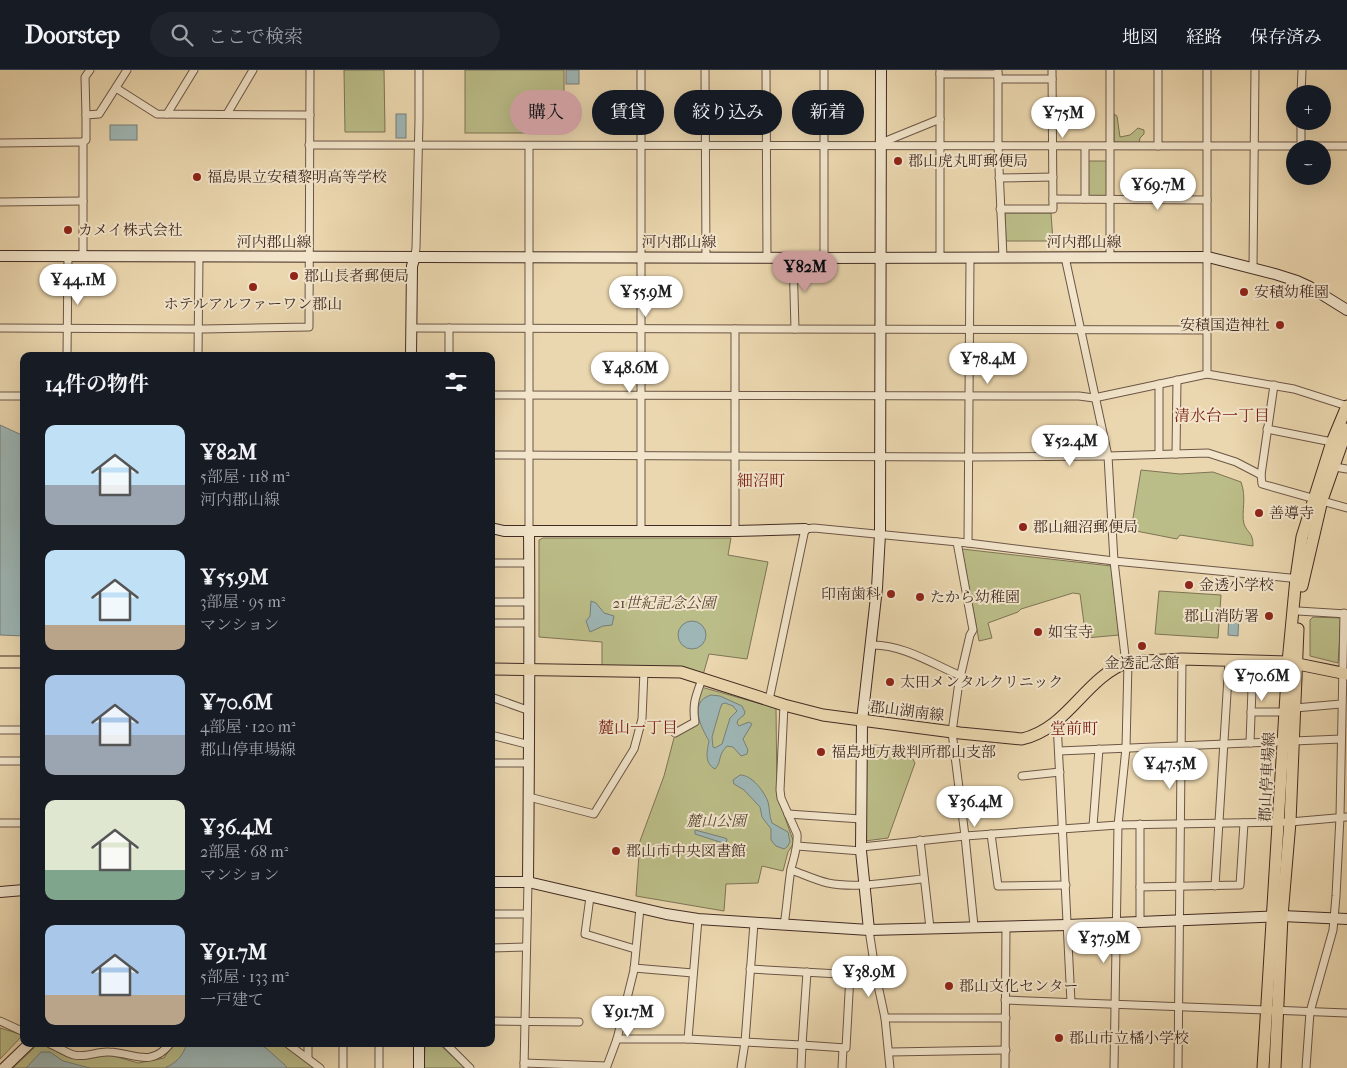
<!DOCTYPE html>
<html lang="ja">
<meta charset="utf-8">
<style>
body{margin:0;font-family:"IM FELL French Canon","Noto Serif JP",serif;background:#20242c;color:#f1f3f6;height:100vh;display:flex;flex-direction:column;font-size:19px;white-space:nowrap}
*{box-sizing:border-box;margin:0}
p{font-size:16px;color:#9ea1a6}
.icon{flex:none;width:28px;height:28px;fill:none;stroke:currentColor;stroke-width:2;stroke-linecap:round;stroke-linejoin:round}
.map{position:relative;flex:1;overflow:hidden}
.panel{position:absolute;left:20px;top:282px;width:475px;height:695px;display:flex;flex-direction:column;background:#171b24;border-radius:10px;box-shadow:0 5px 20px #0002}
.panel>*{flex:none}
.hud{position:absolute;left:510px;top:20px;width:475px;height:45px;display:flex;gap:10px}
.buttons{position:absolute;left:1286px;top:15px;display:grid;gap:10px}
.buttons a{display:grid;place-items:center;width:45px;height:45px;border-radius:50%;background:#171b24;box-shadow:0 5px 20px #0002;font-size:25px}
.price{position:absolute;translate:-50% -42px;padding:0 11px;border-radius:18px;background:#fff;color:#222;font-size:16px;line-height:32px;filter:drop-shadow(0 1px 2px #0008)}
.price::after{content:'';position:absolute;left:50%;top:30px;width:15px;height:11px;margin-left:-8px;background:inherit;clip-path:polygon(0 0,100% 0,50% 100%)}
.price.on{background:#c59692;color:#111}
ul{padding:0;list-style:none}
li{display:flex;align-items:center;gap:15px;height:125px;padding:0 25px}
li span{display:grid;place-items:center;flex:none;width:140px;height:100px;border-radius:10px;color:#555}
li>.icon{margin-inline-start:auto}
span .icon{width:60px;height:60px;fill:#fffc;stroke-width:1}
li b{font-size:21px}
h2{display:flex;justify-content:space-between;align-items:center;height:60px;padding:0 25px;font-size:21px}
.tag{padding:0 18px;border-radius:22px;background:#171b24;box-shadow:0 5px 20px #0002;font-size:18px;line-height:45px}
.tag.on{background:#c59692;color:#111}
header{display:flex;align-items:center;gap:30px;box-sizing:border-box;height:70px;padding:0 25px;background:#171b24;border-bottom:1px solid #363941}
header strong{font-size:24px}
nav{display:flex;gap:28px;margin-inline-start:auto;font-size:18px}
.search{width:350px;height:45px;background:#20242c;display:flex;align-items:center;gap:12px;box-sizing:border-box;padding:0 18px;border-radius:28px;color:#9ea1a6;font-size:19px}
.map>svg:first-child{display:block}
</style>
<header>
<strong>Doorstep</strong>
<div class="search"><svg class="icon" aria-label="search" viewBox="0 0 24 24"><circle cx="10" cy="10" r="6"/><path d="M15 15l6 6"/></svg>ここで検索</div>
<nav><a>地図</a><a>経路</a><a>保存済み</a></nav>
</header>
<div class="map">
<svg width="1347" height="998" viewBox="0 0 1347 998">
<rect width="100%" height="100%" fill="#ebd7af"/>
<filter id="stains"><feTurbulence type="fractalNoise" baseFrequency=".004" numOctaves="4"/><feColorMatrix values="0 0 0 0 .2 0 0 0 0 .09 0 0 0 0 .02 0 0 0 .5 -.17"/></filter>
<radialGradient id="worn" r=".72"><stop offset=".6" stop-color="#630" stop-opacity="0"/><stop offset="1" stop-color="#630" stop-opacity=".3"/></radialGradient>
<g fill="#bbbd88" stroke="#7e7456">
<path d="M344,0h40l1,62h-40z"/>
<rect x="465" y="0" width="99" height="63"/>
<path d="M1114,44l3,2 3,21 10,-2 8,-7 6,2v4l-4,4 -1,5 -25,-1z"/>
<path d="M1088,91h19v36h-18l-1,-2z"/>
<path d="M1005,143h46l2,28h-47z"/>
<path d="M1141,400l39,4 33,-2 28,10c6,16 0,30 3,42 4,10 9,8 9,22l-73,-11 -3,4 -46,-9z"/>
<path d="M543,468h188l-3,17 40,7 -21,97 -38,-5 -6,21 -101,-9v-24l-63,-5v-97z"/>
<path d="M962,479l149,17 8,69 -33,3 -6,-44 -7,-1 -52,16 -3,3 -30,11 4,15 -13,3z"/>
<path d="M1159,521l62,4 -3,43 -63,-4z"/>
<path d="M1313,547l28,1 -3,45 -28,-7v-36z"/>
<path d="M701,617l75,21 1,87 17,48 -6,9 -5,19 -21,-5 -4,17 -32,1 -2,27 -88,-15 4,-55 24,-65 10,-38 2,-3 21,-13 -2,-13z"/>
<path d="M867,674l40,5 8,14 -27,75 -23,3z"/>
<path d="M0,958l23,7 -23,24z"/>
<path d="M38,974h6l29,14 34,-4 31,9 26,-5 9,-14h110l32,24h-302z"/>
<path d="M425,974h14l26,24h-41z"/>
</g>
<g fill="#9eb7b6" stroke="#797f7b" fill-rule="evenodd">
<rect x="566" y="0" width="13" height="14"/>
<rect x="396" y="44" width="10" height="24"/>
<rect x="110" y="55" width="27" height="15"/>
<path d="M0,355l24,11v200l-24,-1z"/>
<path d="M591,531l5,2 8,10 10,3 -2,9 -9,1 -13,6 -4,-11 4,-5z"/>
<path d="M1229,542h10l-1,24 -10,-1z"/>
<circle cx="692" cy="565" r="14"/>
<path d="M711,625l9,1 22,10 3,6 -1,3 -6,5 -1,3 2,3 10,-4 3,2 -9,15 5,11 -1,4 -6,2 -8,-9 -6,-1c-10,10 -5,16 -12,23 -11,-6 -8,-18 -6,-28 -8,-14 -21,-39 2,-46zM725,633l8,3 4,5 -7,7 -8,26 -7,4 -2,-1 -1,-10 8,-28 2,-5z"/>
<path d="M740,705c12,0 24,16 28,27 2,7 1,14 4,21l16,9 2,10 -3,5 -3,2 -8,-3 -5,-6v-11l-9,-12 -2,-10 -16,-17 -10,-6 -1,-4z"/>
<path d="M695,760l30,8 2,1 -1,5 -31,-10z"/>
<path d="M187,974h71l8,4 19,17 2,3h-122c12,-6 17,-11 22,-24z"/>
<path d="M41,982h9l13,9 27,7h-64z"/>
</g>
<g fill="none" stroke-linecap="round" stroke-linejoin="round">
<defs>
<g id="street">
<path d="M641,0v461"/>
<path d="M705,0l1,187"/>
<path d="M766,0l1,187"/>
<path d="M998,0v76l5,111"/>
<path d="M1110,0v188"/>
<path d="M1207,0v304"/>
<path d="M940,4h58"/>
<path d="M998,9h54"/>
<path d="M116,18l41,26 153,1"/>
<path d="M1301,24l1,-24"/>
<path d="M167,44l27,-44"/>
<path d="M227,44l26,-44"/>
<path d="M86,45l-1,-38 5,-7"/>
<path d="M0,73l83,-1"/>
<path d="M881,73l59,-24"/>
<path d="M309,75l1038,1"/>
<path d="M529,76v385"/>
<path d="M1158,76v-76"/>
<path d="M1301,76v-25"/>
<path d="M1085,77v52"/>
<path d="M999,108l54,-1"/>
<path d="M1053,129l154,1"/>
<path d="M0,132l83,-1"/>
<path d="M1000,139h53l-1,-139"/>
<path d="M83,186v-114l3,-2v-25l13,-1 28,-44"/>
<path d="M415,186l1,-8 3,-128v-50"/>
<path d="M793,187l2,72"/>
<path d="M940,187v-187"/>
<path d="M1065,187l43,199 6,105 11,95 3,6 -2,86 -8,77 -4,243"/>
<path d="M824,188v-188"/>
<path d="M1253,198l2,-198"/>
<path d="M0,258l203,1 106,-2 1,-257"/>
<path d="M412,258l795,2"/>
<path d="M735,259v202"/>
<path d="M67,286l1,-100"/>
<path d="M198,286l1,-99"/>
<path d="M449,286v-28"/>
<path d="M1274,315l-13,90 1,9 85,24"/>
<path d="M491,325c196,1 392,0 588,1l15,2 113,-24 87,15 53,17"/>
<path d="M0,326h24"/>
<path d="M1267,359l65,13"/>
<path d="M1159,384v-70"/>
<path d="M1176,384l1,-74"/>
<path d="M491,385l478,2 139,-1 100,-3 28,9 25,13"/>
<path d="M1335,397l12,2"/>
<path d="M957,472l16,88 -3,5 -11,47 -7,50 13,104 9,90"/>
<path d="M968,473l2,-285"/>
<path d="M491,493h38"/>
<path d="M491,532h39"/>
<path d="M1298,541l49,3"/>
<path d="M491,553h39"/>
<path d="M871,575c31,-1 62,19 90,31"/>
<path d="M491,627l39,14"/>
<path d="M769,630l36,-171 9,-1 154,15 146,18 186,18"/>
<path d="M784,635l-4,85 1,8 16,36c1,13 -3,23 -6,35 -3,19 -4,38 -7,56"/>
<path d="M1295,638l46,-4"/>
<path d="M1251,642h34"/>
<path d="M1057,652l14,280"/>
<path d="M0,660h24"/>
<path d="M675,663l20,-11c-3,-18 1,-26 7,-43"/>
<path d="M491,665l39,10"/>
<path d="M1250,673l3,-82"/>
<path d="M1059,681l282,-12"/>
<path d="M0,691h24"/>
<path d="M491,693h37"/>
<path d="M1022,706l38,-4"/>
<path d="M529,727l65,17 40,-65 8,-30 2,-48"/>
<path d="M788,744l73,5"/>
<path d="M0,753h19"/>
<path d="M1140,754v98"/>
<path d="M1093,756l6,-77"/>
<path d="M991,764l7,52 68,-1"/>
<path d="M920,770l10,88"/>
<path d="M797,776l64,5"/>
<path d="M862,777l103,-11 153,-11 172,-3 57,-5"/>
<path d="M791,800c12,4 24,10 37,13 29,6 67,-2 96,-4"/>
<path d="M1215,816l14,-225"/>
<path d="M1140,817l100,-2 4,-62"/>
<path d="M590,827l-5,37 50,15"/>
<path d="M491,844h36"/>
<path d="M869,860l7,46 9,42 5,50"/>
<path d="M491,878l35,-1"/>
<path d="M634,898l59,5"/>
<path d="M750,899l126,7"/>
<path d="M1005,930l342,13"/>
<path d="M885,948h121"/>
<path d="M0,951l24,11"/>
<path d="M491,951l88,1"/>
<path d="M617,969h71l114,6 5,-73"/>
<path d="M688,969l10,-120"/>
<path d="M50,974c8,3 16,9 24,11 11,3 24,-4 35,-3 26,1 41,16 61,-8"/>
<path d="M288,974l32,24"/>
<path d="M308,974v14"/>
<path d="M343,974v24"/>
<path d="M379,974v24"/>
<path d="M446,974l24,24"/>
<path d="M890,982l116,-2"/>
<path d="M524,993l83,3 10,-27 17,-69 6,-62"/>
<path d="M524,998l4,-186"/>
<path d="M741,998l4,-26 9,-119"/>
<path d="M801,998l1,-23 44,3 4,-73"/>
<path d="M842,998l1,-20"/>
<path d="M1005,998l1,-142"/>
<path d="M1178,998l4,-409"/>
<path d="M1306,998l4,-56 23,-82 3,-34 4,-79 4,-204"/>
</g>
<g id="secondary">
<path d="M0,186l824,2 384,-1 67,17 22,7 13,6 37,23"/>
<path d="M411,286l1,-90 3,-10"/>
<path d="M491,458l13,3h231l70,-2"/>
<path d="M491,812h37l138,32 32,5 171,11 198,-5 215,-9 65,3"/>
<path d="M528,812c1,-117 2,-234 1,-351"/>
<path d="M0,822l24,-2"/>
<path d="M869,860l-8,-79 1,-130 15,-133 3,-54 1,-464"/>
<path d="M419,974v24"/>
<path d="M4,998l25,-24"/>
</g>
<g id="primary">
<path d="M1302,516l20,-86 25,-71"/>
<path d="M0,592h24"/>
<path d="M491,599l190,3 103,33 39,10 137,18 62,6c46,-10 63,-62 106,-77l54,-3 106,3 59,12"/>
<path d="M1263,998l25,-406 8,-84 6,-41 30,-95 15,-36"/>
<path d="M1275,998l7,-152 8,-94 8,-193"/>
</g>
</defs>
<use href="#street" stroke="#6c5646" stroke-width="9"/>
<use href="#secondary" stroke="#422b23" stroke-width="12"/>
<use href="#primary" stroke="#422b23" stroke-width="13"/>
<use href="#street" stroke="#f2e5cb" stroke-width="7"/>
<use href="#secondary" stroke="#f2e5cb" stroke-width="10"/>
<use href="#primary" stroke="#ebd7af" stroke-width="11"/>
</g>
<g fill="#8f2418" stroke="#f2e5cb" stroke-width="2">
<circle cx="898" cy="91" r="5"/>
<circle cx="197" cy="107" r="5"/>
<circle cx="68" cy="160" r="5"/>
<circle cx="294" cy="206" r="5"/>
<circle cx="253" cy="217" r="5"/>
<circle cx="1244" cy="222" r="5"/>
<circle cx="1280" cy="255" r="5"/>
<circle cx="1259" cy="443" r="5"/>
<circle cx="1023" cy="457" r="5"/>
<circle cx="1189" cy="515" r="5"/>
<circle cx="891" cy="524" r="5"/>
<circle cx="920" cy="527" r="5"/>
<circle cx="1269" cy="546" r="5"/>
<circle cx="1038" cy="562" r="5"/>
<circle cx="1142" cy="576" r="5"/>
<circle cx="890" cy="612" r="5"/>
<circle cx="821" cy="682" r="5"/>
<circle cx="616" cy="781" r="5"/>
<circle cx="949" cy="916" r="5"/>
<circle cx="1059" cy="968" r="5"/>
</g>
<g text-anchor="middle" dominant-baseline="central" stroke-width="4" stroke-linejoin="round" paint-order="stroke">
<g font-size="15" fill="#422b23" stroke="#f2e5cb" text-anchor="start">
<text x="908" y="91">郡山虎丸町郵便局</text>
<text x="207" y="107">福島県立安積黎明高等学校</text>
<text x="78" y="160">カメイ株式会社</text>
<text x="304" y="206">郡山長者郵便局</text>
<text x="1254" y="222">安積幼稚園</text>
<text x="253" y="234" text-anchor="middle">ホテルアルファーワン郡山</text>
<text x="1270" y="255" text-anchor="end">安積国造神社</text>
<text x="1269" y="443">善導寺</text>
<text x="1033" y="457">郡山細沼郵便局</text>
<text x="1199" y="515">金透小学校</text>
<text x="881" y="524" text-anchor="end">印南歯科</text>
<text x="930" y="527">たから幼稚園</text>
<text x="1259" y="546" text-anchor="end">郡山消防署</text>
<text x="1048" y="562">如宝寺</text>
<text x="1142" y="593" text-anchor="middle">金透記念館</text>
<text x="900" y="612">太田メンタルクリニック</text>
<text x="831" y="682">福島地方裁判所郡山支部</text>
<text x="626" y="781">郡山市中央図書館</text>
<text x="959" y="916">郡山文化センター</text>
<text x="1069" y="968">郡山市立橘小学校</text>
</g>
<g font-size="15" fill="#422b23" stroke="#f2e5cb">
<text x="274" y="172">河内郡山線</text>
<text x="679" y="172">河内郡山線</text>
<text x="1084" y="172">河内郡山線</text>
<text transform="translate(907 641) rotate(7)">郡山湖南線</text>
<text transform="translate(1267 707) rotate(-87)">郡山停車場線</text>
</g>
<g font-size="15" font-style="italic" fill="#5a4837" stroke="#f2e5cb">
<text x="664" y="533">21世紀記念公園</text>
<text x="716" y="751">麓山公園</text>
</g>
<g font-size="16" fill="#7a1f14" stroke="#f2e5cb">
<text x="1222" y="345">清水台一丁目</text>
<text x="761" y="410">細沼町</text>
<text x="638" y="657">麓山一丁目</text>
<text x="1074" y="658">堂前町</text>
</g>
</g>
<rect width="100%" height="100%" filter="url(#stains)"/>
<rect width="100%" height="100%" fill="url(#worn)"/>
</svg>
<div class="buttons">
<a>+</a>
<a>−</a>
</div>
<b class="price" style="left:1063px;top:69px">¥75M</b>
<b class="price" style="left:1158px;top:141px">¥69.7M</b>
<b class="price on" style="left:805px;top:223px">¥82M</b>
<b class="price" style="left:78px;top:236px">¥44.1M</b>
<b class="price" style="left:646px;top:248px">¥55.9M</b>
<b class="price" style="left:988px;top:315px">¥78.4M</b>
<b class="price" style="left:630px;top:324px">¥48.6M</b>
<b class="price" style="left:1070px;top:397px">¥52.4M</b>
<b class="price" style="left:1262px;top:632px">¥70.6M</b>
<b class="price" style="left:1170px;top:720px">¥47.5M</b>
<b class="price" style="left:975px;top:758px">¥36.4M</b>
<b class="price" style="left:1104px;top:894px">¥37.9M</b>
<b class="price" style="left:869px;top:928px">¥38.9M</b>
<b class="price" style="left:628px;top:968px">¥91.7M</b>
<div class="hud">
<a class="tag on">購入</a>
<a class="tag">賃貸</a>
<a class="tag">絞り込み</a>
<a class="tag">新着</a>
</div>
<section class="panel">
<h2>14件の物件<svg class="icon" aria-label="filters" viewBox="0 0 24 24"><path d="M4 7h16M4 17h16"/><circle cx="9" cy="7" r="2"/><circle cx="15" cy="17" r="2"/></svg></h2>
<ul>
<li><span style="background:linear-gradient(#bfe0f5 60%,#9aa5b1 0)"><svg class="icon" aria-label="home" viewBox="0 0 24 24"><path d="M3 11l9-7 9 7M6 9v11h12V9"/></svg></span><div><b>¥82M</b><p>5部屋 · 118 m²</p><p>河内郡山線</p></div></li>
<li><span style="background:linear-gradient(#bfe0f5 75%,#b9a48a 0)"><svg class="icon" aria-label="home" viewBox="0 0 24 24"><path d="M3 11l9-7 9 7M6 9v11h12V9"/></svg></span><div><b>¥55.9M</b><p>3部屋 · 95 m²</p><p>マンション</p></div></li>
<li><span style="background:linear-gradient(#a9c7e8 60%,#9aa5b1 0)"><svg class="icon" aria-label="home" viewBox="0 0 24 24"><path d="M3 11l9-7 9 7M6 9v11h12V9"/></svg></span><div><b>¥70.6M</b><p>4部屋 · 120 m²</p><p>郡山停車場線</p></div></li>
<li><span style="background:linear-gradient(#dfe7d0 70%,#7fa58c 0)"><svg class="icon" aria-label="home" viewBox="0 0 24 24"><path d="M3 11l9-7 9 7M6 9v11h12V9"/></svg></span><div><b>¥36.4M</b><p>2部屋 · 68 m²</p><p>マンション</p></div></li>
<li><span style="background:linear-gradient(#a9c7e8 70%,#b9a48a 0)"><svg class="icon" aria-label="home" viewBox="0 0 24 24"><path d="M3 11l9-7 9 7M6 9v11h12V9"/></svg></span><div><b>¥91.7M</b><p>5部屋 · 133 m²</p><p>一戸建て</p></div></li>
</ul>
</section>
</div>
